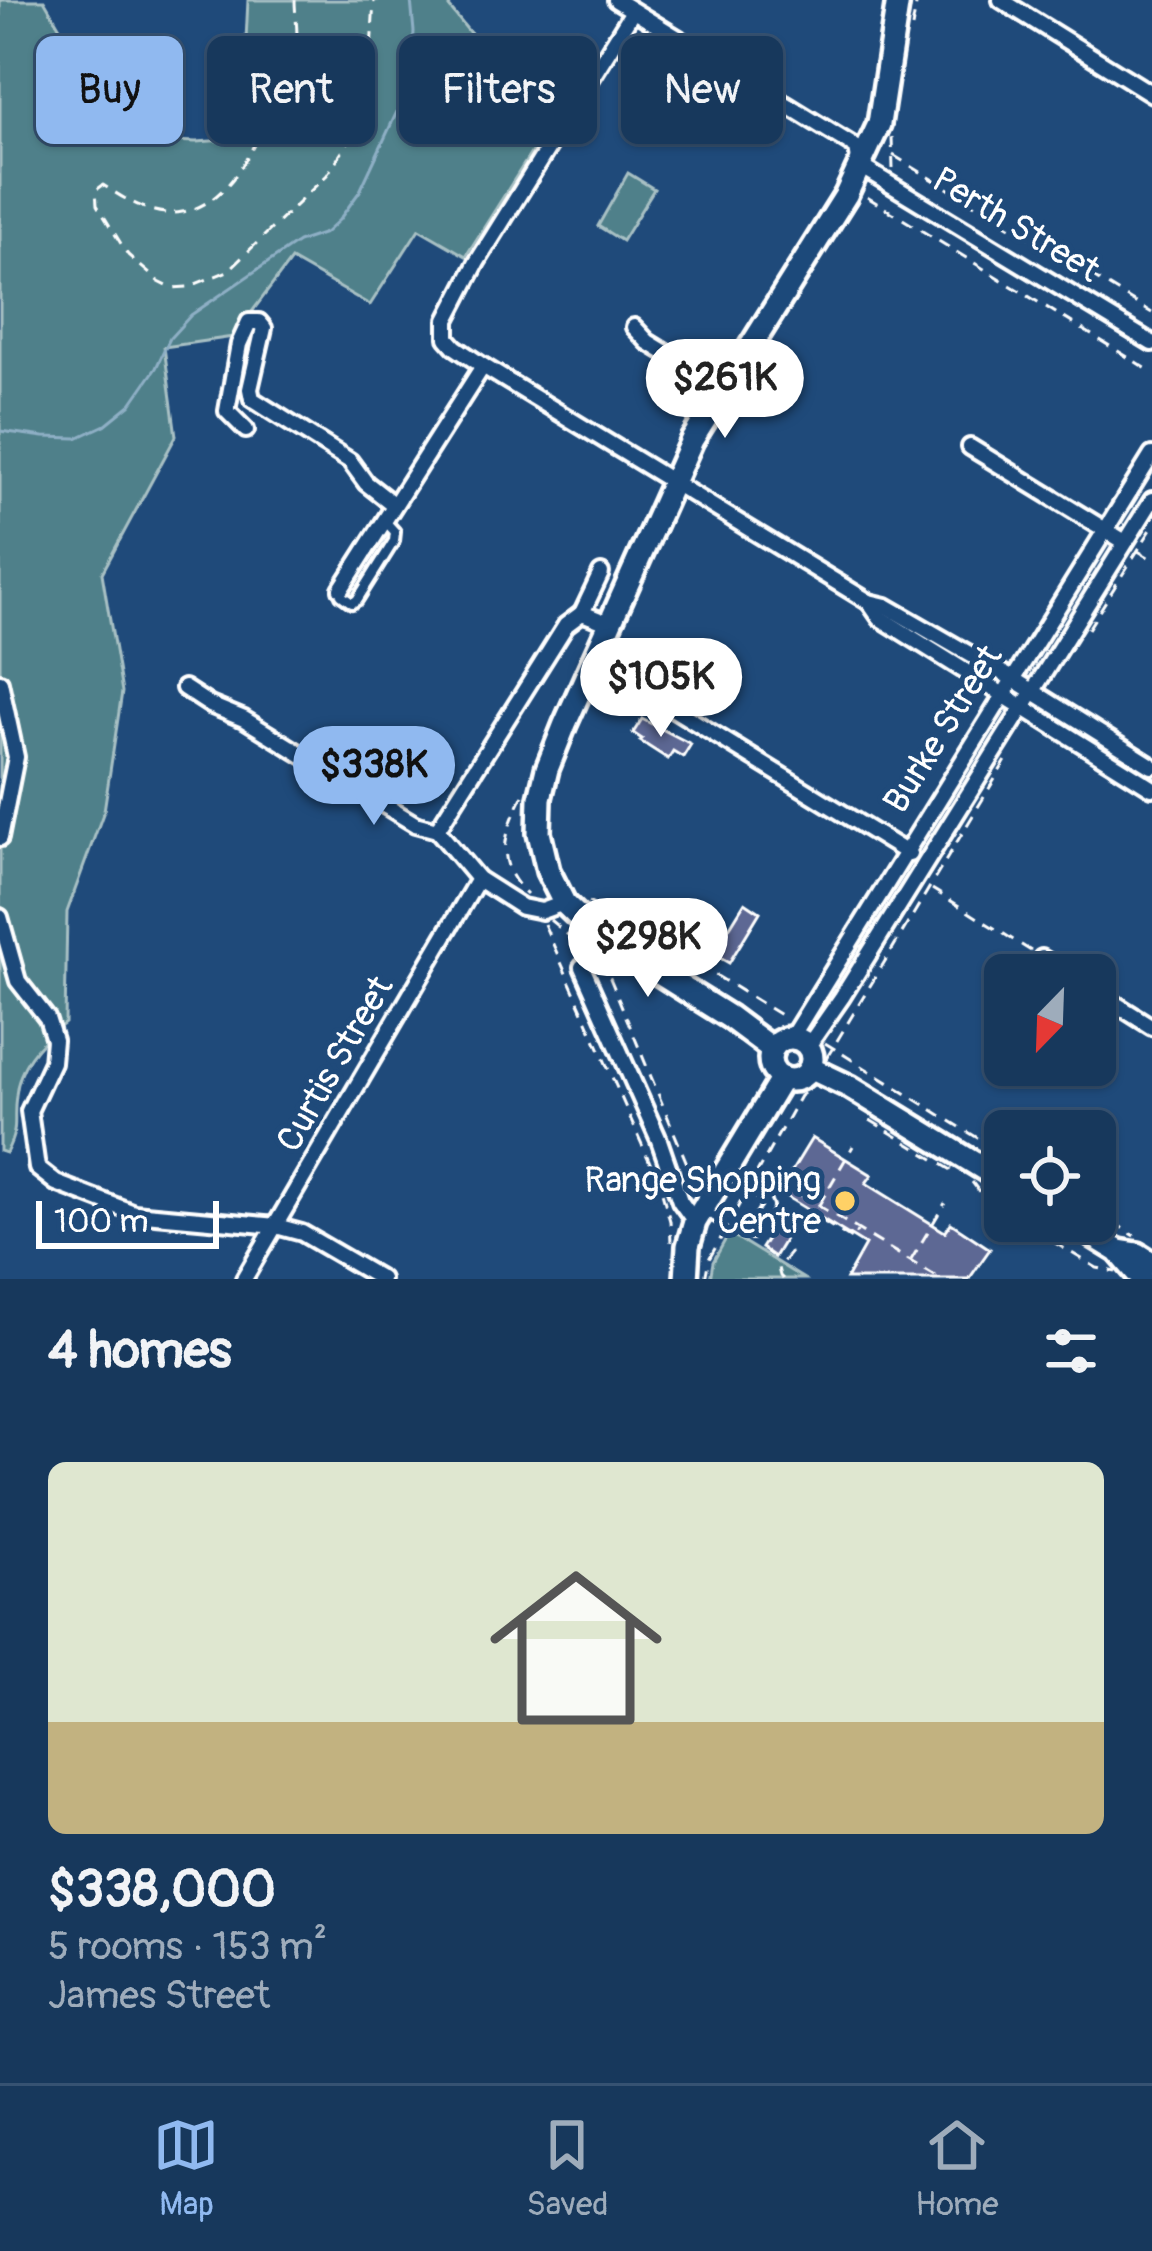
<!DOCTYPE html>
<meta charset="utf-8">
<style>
body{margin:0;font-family:Pangolin,sans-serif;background:#244365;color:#f1f3f6;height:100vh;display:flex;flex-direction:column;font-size:45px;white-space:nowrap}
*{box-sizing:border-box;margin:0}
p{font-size:39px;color:#9eacbb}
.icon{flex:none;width:66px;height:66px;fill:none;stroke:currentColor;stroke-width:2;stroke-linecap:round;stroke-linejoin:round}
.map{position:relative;height:1279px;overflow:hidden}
.side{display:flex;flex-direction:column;background:#17385c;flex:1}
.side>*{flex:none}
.guide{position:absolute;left:36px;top:36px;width:1080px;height:108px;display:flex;gap:24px}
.needle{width:78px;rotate:203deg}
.buttons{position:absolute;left:984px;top:954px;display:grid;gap:24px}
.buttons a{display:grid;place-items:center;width:132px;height:132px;border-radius:18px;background:#17385c;box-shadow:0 3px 9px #0004,0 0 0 3px #365272;font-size:60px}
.scale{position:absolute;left:36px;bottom:30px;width:183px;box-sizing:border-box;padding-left:12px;border:6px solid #fff;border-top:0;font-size:33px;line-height:42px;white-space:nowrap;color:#fff;-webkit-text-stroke:9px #1f4a7a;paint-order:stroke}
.price{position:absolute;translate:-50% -102px;padding:0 27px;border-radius:42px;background:#fff;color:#222;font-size:39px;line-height:78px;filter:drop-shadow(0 3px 6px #0008)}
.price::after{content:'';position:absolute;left:50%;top:72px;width:36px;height:27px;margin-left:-18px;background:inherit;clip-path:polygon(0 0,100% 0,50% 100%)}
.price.active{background:#90b9f0;color:#111}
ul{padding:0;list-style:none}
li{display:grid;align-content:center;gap:24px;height:636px;padding:0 48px}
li+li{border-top:3px solid #365272}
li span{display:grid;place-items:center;height:372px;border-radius:18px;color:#555}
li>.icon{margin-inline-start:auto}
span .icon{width:216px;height:216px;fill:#fffc;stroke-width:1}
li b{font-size:51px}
h2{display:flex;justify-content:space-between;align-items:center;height:144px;padding:0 48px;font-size:51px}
.tag{padding:0 42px;border-radius:18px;background:#17385c;box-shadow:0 3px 9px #0004,0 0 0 3px #365272;font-size:42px;line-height:108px}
.tag.active{background:#90b9f0;color:#111}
.tab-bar{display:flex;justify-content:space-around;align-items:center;height:168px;border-top:3px solid #365272;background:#17385c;font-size:33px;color:#9eacbb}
.tab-bar a{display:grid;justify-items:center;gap:6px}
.tab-bar .active{color:#90b9f0}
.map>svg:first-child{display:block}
</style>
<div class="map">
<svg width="1152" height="1279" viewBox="0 0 1152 1279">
<rect width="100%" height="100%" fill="#1f4a7a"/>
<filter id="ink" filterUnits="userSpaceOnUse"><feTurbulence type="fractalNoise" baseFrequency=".00833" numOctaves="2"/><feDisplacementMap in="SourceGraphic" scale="24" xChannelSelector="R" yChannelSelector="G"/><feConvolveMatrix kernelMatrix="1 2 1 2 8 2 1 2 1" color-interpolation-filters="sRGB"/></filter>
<g filter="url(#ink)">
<g fill="#50808a" stroke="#a8c0c4" stroke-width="3">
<path d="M0,0h44l81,139 71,3 45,-3 7,-139h205l-4,7 21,26 104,52 -108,171 -47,-27 -49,76 -79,-45 -58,77 -69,10 12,89 -74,137 20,119 -18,119 -37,101 -2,111c-24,17 -46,41 -49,72 -4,27 4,31 -10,58l-6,-2z"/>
<path d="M628,173l26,16 -32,52 -24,-15z"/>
<path d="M729,1233l75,46h-94l3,-17z"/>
</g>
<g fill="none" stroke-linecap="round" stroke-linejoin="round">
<path stroke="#8eafc5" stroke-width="3" d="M0,431l44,6 33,1 28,-13 26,-21 25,-36 14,-30 21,-23 107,-73 27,-9 14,-13 21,-29 42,-90 10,-39 2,-30 -3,-32"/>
</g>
<g fill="#5d6894" stroke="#fff" stroke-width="3">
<path d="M642,719l49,25 -8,13 -10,-6 -5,8 -28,-18 2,-2 -9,-6z"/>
<path d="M745,902l15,10 -31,51 -16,-9z"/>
<path d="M812,1138l60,37 -6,8 79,49 6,-9 39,26 -21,30h-123l19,-34 -86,-53z"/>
<path d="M772,1215l7,4 2,-3 13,8 -20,33 -13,-9 9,-14 -7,-4z"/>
</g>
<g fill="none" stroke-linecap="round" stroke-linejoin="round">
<defs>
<g id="lane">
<path d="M474,118l72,-17 26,6"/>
<path d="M341,591v4l11,8 5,-3 37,-59 1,-9 -10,-11"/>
<path d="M703,1211l48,22 16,-26 -6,-16"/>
</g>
<g id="street">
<path d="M616,0l241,148 3,18 292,177"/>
<path d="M1001,0l151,94"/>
<path d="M633,11l-156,251 -30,58v18l8,9 28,19 386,236 17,4 127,73 139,87"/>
<path d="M634,327l14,15 75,46"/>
<path d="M246,430l-19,-19 12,-67 10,-22h10l5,6 -14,61 2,10 98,62 16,22 28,22"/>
<path d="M970,447l155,95"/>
<path d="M341,589l142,-223"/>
<path d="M869,602l11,16 272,170"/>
<path d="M582,613l19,-40"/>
<path d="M594,660l315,194"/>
<path d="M0,682l16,75 -16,81"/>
<path d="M184,688l26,17 34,14 171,105 22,6 41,49 44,28 20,4 22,-8"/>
<path d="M437,830l129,-205 16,-12 28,11"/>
<path d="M0,917l18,64 29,37 7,22 -2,22 -23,49 8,57 19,15 78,30 142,13 26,7 79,46"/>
<path d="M1042,958l27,17"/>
<path d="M582,967l77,173 21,61 15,21"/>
<path d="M1095,991l57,36"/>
<path d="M791,1038l361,-583"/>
<path d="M808,1046l34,-49 310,-497"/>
<path d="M244,1279l234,-400"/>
</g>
<g id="secondary">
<circle cx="791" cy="1059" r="21"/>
<path d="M772,1049l-43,-32 -134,-84 -31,-30 -16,-32 -9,-38 1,-35 7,-29 18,-45 127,-284 154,-245 33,-71 19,-124"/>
<path d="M810,1068l40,19 155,95"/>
<path d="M1069,1221l49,30 24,28"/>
<path d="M1119,1251l19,3 14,9"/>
<path d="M686,1279l2,-33 7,-24 87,-144"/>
</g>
</defs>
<use href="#lane" stroke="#fff" stroke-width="16"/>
<use href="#street" stroke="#fff" stroke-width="22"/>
<use href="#secondary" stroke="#fff" stroke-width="30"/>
<g stroke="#fff" stroke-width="3" stroke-dasharray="12 9" stroke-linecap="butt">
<path d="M295,0c0,17 5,40 -1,57 -4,14 -13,29 -19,43 -19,41 -42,103 -93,112 -28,6 -56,-12 -79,-27l-7,5 1,15 31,50 31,27 12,6 17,-1 40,-16 99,-96 36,-56 10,-29 -2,-39 3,-51"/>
<path d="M912,28l5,-28"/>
<path d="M892,137l1,32"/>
<path d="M893,155l259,158"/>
<path d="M867,197l285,175"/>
<path d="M1138,551l14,8"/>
<path d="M1088,629l64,-101"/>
<path d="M523,795c-18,37 -30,67 4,99"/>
<path d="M932,889l99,62"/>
<path d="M588,902l44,22 155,95"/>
<path d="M550,920l55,46 91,219"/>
<path d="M544,924l116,261 10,36 1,21"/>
<path d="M825,1043l180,112"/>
<path d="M826,1059l181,-300"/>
<path d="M870,1120l83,51"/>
<path d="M972,1182l12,16 21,15"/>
<path d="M799,1194l141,85"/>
<path d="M819,1205l34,-59"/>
<path d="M1095,1211l40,25"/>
<path d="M735,1212l65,-116 10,-7"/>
<path d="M1018,1221l79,47 19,4"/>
<path d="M808,1223l5,-8 40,25 4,-9"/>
<path d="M911,1260l34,-57"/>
<path d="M705,1279l4,-20 16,-28"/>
<path d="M783,1279l-3,-3 -2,-8 13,-16"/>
</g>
<use href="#lane" stroke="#1f4a7a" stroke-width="8"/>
<use href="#street" stroke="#1f4a7a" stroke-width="14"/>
<use href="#secondary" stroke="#1f4a7a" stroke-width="21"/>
</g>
</g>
<circle fill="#ffd166" stroke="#1f4a7a" stroke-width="4.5" cx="845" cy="1201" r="12"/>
<g text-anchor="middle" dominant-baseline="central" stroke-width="10" stroke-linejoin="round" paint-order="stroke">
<g font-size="36" fill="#fff" stroke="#1f4a7a">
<text transform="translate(1016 225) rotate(31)">Perth Street</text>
<text transform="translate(943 729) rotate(-58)">Burke Street</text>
<text transform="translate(335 1064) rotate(-60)">Curtis Street</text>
</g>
<g font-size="36" fill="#fff" stroke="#1f4a7a" text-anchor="end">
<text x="821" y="1180">Range Shopping<tspan x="821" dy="41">Centre</tspan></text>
</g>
</g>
</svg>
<div class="buttons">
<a><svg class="needle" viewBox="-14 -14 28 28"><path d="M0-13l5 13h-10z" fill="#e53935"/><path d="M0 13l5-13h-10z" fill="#9eacbb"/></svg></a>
<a><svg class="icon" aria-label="locate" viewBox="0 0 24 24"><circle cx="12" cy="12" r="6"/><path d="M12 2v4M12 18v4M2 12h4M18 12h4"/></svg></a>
</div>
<div class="scale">100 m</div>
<b class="price" style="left:725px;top:441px">$261K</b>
<b class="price" style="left:661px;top:740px">$105K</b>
<b class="price active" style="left:374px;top:828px">$338K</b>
<b class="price" style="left:648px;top:1000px">$298K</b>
<div class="guide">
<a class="tag active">Buy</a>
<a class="tag">Rent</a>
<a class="tag">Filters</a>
<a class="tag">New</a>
</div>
</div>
<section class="side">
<h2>4 homes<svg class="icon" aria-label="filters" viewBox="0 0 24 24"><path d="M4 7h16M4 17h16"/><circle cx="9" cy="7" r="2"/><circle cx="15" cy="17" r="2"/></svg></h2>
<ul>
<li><span style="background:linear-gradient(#dfe7d0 70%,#c2b280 0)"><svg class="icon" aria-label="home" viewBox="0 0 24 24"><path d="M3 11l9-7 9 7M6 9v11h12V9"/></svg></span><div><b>$338,000</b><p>5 rooms · 153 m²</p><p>James Street</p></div></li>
</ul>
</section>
<nav class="tab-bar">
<a class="active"><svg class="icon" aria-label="map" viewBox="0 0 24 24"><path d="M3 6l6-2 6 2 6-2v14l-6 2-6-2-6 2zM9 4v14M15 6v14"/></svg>Map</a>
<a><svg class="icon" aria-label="saved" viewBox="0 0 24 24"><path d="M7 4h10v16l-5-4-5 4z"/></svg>Saved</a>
<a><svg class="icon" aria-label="home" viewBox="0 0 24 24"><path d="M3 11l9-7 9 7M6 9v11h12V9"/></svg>Home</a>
</nav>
